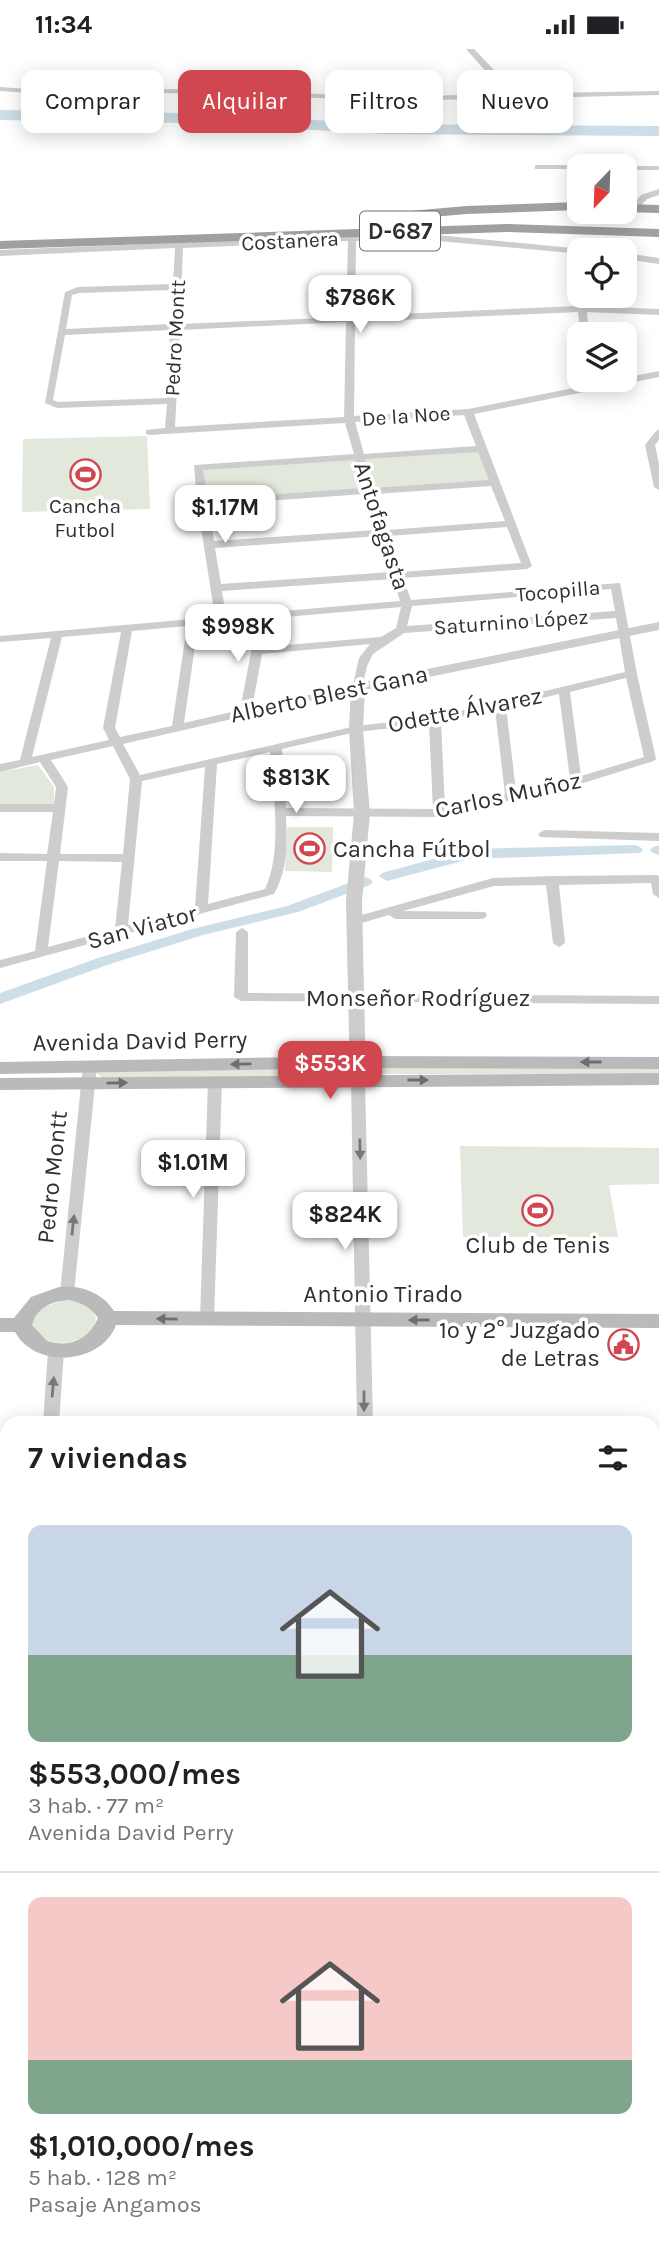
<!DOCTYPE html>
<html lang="es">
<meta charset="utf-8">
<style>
body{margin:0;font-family:Karla,sans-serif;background:#f2f2f2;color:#202124;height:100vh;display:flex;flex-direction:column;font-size:26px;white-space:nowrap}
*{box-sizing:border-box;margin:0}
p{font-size:23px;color:#757577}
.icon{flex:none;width:38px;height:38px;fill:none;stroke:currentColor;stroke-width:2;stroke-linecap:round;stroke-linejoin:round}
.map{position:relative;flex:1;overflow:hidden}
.side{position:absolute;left:0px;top:1367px;width:660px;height:842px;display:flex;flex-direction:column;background:#fff;border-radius:21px 21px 0 0;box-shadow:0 4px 18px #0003}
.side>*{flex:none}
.banner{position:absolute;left:21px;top:21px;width:618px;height:63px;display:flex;gap:14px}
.needle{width:46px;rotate:203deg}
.tools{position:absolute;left:567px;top:105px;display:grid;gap:14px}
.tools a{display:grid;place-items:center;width:70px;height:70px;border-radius:14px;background:#fff;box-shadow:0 4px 18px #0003;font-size:35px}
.price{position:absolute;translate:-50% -60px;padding:0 16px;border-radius:14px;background:#fff;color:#222;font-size:23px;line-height:46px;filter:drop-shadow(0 2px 4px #0008)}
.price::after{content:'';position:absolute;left:50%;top:42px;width:21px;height:16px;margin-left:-10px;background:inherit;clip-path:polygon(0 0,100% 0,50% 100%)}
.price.active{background:#d14750;color:#fff}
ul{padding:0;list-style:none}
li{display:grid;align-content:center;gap:14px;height:371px;padding:0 28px}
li+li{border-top:2px solid #e0e0e0}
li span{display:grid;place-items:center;height:217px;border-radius:14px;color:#555}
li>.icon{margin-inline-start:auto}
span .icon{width:126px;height:126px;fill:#fffc;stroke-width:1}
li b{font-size:30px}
h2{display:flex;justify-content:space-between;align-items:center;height:84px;padding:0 28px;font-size:30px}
.tag{padding:0 24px;border-radius:14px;background:#fff;box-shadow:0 4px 18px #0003;font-size:24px;line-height:63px}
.tag.active{background:#d14750;color:#fff}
.status{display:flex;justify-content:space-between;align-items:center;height:49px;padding:0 35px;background:#fff;direction:ltr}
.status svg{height:19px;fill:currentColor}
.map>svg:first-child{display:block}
</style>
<div class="status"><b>11:34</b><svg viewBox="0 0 49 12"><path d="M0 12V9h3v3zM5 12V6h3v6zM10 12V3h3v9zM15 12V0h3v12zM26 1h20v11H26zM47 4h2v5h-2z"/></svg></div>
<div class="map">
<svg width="659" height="2208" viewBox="0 0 659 2208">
<rect width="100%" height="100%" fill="#fff"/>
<g fill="#e3e8dc">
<path d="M147,387l3,73 -128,3 1,-73z"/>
<path d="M478,402l12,30 -119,8 -8,-31z"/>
<path d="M357,409l9,32 -162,11 -6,-34z"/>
<path d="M38,716l16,22v17h-54v-32z"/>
<path d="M287,778h46l-1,45 -47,-1z"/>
<path d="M330,1017l5,6 -2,3 -230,3 -7,-5 1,-2z"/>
<path d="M378,1018l281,1v6h-281z"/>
<path d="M460,1097l199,2v36l-50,1 9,52h-155z"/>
<path d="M64,1251c60,5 25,57 -23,39l-10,-15 10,-16z"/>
</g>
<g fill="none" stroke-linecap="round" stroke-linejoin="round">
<g fill="#cedee8" fill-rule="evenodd">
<path d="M635,796l5,2 3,3 -3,3 -170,6 -83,22 -8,-5 3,-3 88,-24z"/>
<path d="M659,796v10l-6,-2 -3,-3 3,-3z"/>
<path d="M365,828l5,2 3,3 -3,3 -72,27 -95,23 -93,29 -110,40v-11l98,-35 94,-29 95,-23z"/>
</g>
<path fill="#cedee8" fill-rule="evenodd" d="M0,61l183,3 202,11 274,2v10l-274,-2 -202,-11 -183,-3z"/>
<g fill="#cdcdcd" fill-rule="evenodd">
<path d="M466,0h8l22,23 49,21 114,-2v4l-268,6 -192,-8 -156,1 -43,-3v-4l43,3 156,-1 192,8 141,-4 -42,-17z"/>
<path d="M535,116h44l4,1h-4v3h-44z"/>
<path d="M622,117h37v4h-34v-4z"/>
<path d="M659,140v6l-12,4 -10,11 -7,-2 11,-13z"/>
<path d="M416,184l166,16 -3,1v42l-4,-3 -4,-36 -155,-14 -60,2 -1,75 222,-10 -1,-10 3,-3v3h5l2,10 73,3v6l-72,-3 2,22h-9l-2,-22 -223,10 -1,94 114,-7 191,-38v6l-185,37 58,152 -5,3 -124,9 8,22 209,-17 17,91 19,85 -2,2 -74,23 -141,33 -153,-1c1,26 2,54 -12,78l-274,74v-8l35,-9 12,-90h-47v-8l47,1 6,-42h-53v-8h54l2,-17 -16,-25 -40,10v-8l20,-4 31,-122 -51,4v-6l215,-19 -18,-115 -3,-37 160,-11 -9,-31 -196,12 -3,-1v-4l19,-2 2,-24 -110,4 -12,-5 20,-111 13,-5 95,-3 2,-36 -175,8v-6zM348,192l-2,76 -166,7 3,-76zM172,241l-1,34 -105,5 6,-34 7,-2zM346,273l-2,95 -169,10 5,-97zM170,281l-3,68 -109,4 -5,-2 12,-65zM464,366l12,31 -112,8 -9,-32zM478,403l11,28 -116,8 -8,-29zM355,411l8,28 -155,11 -5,-29zM491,437l14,35 -118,9 -12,-36zM365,445l12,36 -163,11 -5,-36zM507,478l14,36 -120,9 -12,-36zM379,487l12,36 -170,12 -6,-36zM393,530l7,22 -174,15 -4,-25zM611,540l4,22 -208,15 5,-20zM401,558l-5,21 -15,9 -118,10 -1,-28zM616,569l9,54 -190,45 -79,9 -216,49 -17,-31 239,-55 5,-23 6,-12 31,-21zM251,571l2,22 -13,68 -56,13 14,-98zM187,577l-15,100 -52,11 -5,-9 17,-97zM121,583l-18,96 6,12 -77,17 30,-120zM370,595l-11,14 -6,27 -101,23 10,-54zM626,629l18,79 -63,19 -11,-84zM559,645l11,85 -54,12 -10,-84zM495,660l10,85 -60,14 -4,-86zM429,675l4,85 -147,-1 -4,-59 74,-17zM113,697l17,33 -7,75h-63l8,-67 -17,-27zM270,703c3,40 13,99 -5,137l-57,15 9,-140zM205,718l-10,140 -67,18 14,-144zM59,812l63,1 -7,67 -67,18z"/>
<path d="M625,204l34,5v6l-34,-5z"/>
<path d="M659,381v10l-4,5 4,19v26l-5,-3 -9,-42 11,-14z"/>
<path d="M544,781l115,3v8l-119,-4 -2,-3z"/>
<path d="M552,827l105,-1 2,1v22l-6,-4 -2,-11 -92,2 6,58 -6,4 -6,-4 -7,-58 -52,1 -91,25 82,1 2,3 -2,3 -4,1h-86l-6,-4 -34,10 -6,-4 2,-3 142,-40z"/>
<path d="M242,879l6,4v61l411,3v8l-418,-3 -7,-4 2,-65z"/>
<path d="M90,1012l7,4 -23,228 -7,5 -7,-5 23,-228z"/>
<path d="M358,1028l7,4 8,342h-16l-6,-342z"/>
<path d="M215,1029l7,4 -8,237 -7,5 -7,-5 8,-237z"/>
<path d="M56,1297l5,1 3,4 -5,72h-16l5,-72 3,-4z"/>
<rect x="653" y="1402" width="6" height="12"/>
<rect x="653" y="1717" width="6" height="14"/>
<path d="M7,1831v82l-7,3v-81z"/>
<rect x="0" y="2109" width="7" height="18"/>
<rect x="653" y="2109" width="6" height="18"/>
<path d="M376,2202h20l1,6h-20z"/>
</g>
<path fill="#cdcdcd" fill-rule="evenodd" d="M659,573v8l-294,60 -2,39 7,85 -8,87 4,180 -8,5 -6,-1 -2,-4 -4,-180 8,-87 -5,-85 2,-42 7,-4z"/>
<g fill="#bababa" fill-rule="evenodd">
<path d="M359,1007l300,1v12l-300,-1 -359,6v-12z"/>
<path d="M659,1024v12l-659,5v-12z"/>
<path d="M59,1238c21,-3 44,6 55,24l545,3v14l-543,-3c-15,40 -81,44 -101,7h-15v-14h14l17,-21zM67,1251c13,2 23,6 31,18 -9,22 -29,30 -51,23l-15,-16c5,-17 18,-23 35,-25z"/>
</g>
<g fill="#a8a8a8" fill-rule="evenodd">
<rect x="0" y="1532" width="7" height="18"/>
<rect x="653" y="1532" width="6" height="18"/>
<rect x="0" y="1882" width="7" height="24"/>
<rect x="653" y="1882" width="6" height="24"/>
</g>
<g fill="#a0a0a0" fill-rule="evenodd">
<path d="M579,153v8l-113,4 -89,8 -7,-4 7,-4 89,-8z"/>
<path d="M625,155l34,1v8l-36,-1z"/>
<path d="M507,175l152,5v8l-152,-5 -507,17v-8z"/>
</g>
</g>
<path fill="#8b8b8b" d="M7,1422v97h-7v-96z"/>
<path fill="#171717" stroke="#5d5d5d" stroke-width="2" d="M7,1422v75h-7v-74z"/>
<defs><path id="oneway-solid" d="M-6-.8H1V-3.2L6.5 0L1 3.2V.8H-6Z" transform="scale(1.75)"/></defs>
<g fill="#6e6e6e">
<use href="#oneway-solid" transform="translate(591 1013) rotate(-180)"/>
<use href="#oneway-solid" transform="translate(241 1015) rotate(179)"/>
<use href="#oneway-solid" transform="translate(418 1031)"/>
<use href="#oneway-solid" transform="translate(117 1034) rotate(-1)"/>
<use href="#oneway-solid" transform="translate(167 1270) rotate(-179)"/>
<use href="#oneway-solid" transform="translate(419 1271) rotate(-180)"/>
</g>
<g fill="#777">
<use href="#oneway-solid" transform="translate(360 1100) rotate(89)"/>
<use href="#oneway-solid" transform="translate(73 1176) rotate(-84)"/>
<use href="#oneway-solid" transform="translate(53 1338) rotate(-85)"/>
<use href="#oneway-solid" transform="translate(364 1352) rotate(90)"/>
</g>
<defs>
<symbol id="stadium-ring" viewBox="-11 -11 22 22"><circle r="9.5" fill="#fff" stroke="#d14750" stroke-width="1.5"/><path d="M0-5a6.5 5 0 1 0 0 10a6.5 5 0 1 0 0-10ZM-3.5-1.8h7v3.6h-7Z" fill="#d14750"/></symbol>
<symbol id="civic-ring" viewBox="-11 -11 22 22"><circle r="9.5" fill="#fff" stroke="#d14750" stroke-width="1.5"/><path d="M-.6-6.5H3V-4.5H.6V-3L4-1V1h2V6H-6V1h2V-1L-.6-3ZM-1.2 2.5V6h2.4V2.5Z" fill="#d14750"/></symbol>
</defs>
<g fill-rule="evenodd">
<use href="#stadium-ring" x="68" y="408" width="35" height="35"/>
<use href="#stadium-ring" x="292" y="782" width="35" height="35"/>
<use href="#stadium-ring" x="520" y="1144" width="35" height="35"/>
<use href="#civic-ring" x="606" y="1278" width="35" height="35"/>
</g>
<g text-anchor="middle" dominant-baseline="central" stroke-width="7" stroke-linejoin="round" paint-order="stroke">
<g font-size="21" fill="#303030" stroke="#fff">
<text transform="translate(290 192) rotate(-3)">Costanera</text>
<text transform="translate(175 289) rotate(-87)">Pedro Montt</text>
<text transform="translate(406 367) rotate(-4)">De la Noe</text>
<text transform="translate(558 542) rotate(-5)">Tocopilla</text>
<text transform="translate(511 573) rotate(-4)">Saturnino López</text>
</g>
<g font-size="21" fill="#303030" stroke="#fff">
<text x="85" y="457">Cancha<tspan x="85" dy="24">Futbol</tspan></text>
</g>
<rect fill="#fff" stroke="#6e6e6e" stroke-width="2" x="360" y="162.5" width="80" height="39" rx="5"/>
<g font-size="23" font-weight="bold" fill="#303030">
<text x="400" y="182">D-687</text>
</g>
<g font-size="24" fill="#303030" stroke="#fff">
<text transform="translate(382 477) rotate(72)">Antofagasta</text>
<text transform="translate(329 645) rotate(-12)">Alberto Blest Gana</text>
<text transform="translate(465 661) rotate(-11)">Odette Álvarez</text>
<text transform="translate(508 746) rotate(-12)">Carlos Muñoz</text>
<text transform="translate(142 878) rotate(-15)">San Viator</text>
<text x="418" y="949">Monseñor Rodríguez</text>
<text transform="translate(140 992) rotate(-1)">Avenida David Perry</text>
<text transform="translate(52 1128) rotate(-84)">Pedro Montt</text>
<text x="383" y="1245">Antonio Tirado</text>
</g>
<g font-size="24" fill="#303030" stroke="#fff" text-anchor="start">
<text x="333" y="800">Cancha Fútbol</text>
<text x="538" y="1196" text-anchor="middle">Club de Tenis</text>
<text x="600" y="1281" text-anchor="end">1º y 2° Juzgado<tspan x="600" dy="28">de Letras</tspan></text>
</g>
</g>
</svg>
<div class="tools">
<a><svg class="needle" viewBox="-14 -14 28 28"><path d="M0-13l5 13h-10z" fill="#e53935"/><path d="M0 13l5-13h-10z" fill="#757577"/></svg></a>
<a><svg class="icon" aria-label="locate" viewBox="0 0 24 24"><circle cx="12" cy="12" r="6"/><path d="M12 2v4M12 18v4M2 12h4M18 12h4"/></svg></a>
<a><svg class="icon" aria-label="layers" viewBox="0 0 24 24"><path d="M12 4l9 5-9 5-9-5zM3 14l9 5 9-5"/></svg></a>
</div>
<b class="price" style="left:360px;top:286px">$786K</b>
<b class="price" style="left:225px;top:496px">$1.17M</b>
<b class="price" style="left:238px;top:615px">$998K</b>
<b class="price" style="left:296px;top:766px">$813K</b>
<b class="price active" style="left:330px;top:1052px">$553K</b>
<b class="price" style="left:193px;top:1151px">$1.01M</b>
<b class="price" style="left:345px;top:1203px">$824K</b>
<div class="banner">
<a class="tag">Comprar</a>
<a class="tag active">Alquilar</a>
<a class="tag">Filtros</a>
<a class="tag">Nuevo</a>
</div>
<section class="side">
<h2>7 viviendas<svg class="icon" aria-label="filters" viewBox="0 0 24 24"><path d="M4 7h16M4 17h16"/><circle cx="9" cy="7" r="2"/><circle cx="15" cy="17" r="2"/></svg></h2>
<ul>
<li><span style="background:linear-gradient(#c9d6e8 60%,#7fa58c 0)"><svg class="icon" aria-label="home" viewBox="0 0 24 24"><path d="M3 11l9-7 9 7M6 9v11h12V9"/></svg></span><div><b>$553,000/mes</b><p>3 hab. · 77 m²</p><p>Avenida David Perry</p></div></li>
<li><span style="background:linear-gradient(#f6c9c9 75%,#7fa58c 0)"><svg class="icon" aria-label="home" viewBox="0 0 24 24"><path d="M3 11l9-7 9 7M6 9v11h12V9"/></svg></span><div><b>$1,010,000/mes</b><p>5 hab. · 128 m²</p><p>Pasaje Angamos</p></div></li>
</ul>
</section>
</div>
